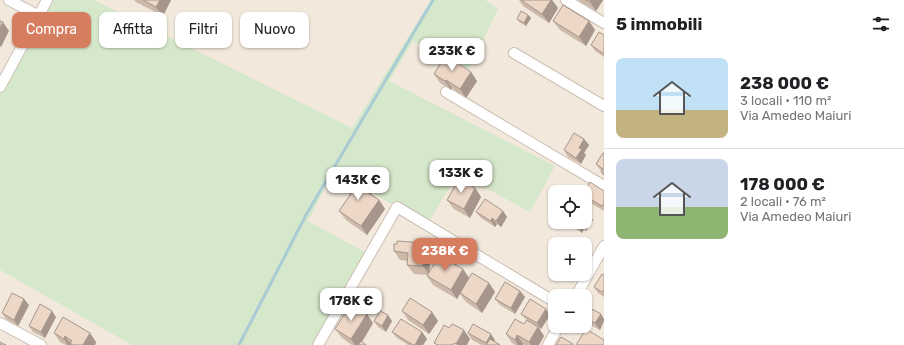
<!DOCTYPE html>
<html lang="it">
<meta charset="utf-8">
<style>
body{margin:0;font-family:Rubik,sans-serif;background:#f6f6f6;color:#202124;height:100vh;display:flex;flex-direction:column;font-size:15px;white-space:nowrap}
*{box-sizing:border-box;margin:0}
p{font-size:13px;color:#757577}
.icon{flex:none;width:22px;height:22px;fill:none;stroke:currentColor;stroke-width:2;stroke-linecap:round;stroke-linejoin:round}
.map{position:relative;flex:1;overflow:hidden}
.details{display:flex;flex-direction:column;background:#fff;width:300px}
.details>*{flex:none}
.hud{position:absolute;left:12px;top:12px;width:380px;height:36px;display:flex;gap:8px}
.buttons{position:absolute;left:548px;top:185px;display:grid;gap:8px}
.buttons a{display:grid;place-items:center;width:44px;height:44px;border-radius:8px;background:#fff;box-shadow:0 1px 3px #0004;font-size:20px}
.price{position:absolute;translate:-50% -34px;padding:0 9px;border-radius:8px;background:#fff;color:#222;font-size:13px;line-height:26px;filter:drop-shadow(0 1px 2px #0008)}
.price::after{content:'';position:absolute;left:50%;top:24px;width:12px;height:9px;margin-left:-6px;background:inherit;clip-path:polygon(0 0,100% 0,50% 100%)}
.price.on{background:#d77d5f;color:#fff}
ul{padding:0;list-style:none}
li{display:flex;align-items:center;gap:12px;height:100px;padding:0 12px}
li+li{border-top:1px solid #e0e0e0}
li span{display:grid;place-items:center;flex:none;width:112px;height:80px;border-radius:8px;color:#555}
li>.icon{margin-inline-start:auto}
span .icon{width:48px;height:48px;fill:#fffc;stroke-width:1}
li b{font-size:17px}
h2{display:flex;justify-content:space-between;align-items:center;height:48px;padding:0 12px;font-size:17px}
.chip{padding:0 14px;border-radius:8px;background:#fff;box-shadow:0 1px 3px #0004;font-size:14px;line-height:36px}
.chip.on{background:#d77d5f;color:#fff}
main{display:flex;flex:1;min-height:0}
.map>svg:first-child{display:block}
</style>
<main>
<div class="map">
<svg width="604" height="345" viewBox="0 0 604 345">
<rect width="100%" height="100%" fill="#fbf5ec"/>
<path fill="#f2e8db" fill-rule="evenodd" d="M0,0h604v345h-604zM555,192h30v30h-30zM555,244h30v30h-30zM555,296h30v30h-30z"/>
<path fill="#d6e8cb" d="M52,0h42l258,128 79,-128h54l13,9 -29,60 -56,-28 -24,40 166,85 -25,46 -72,-39 -31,52 -93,-55 -26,51 62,34 -52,90h-186l-132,-75v-183z"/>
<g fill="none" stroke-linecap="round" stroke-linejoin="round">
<path stroke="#a9ccd4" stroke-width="3" d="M239,345l67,-130 127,-215"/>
<defs>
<g id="street">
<path d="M9,0l30,16"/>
<path d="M566,0l38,23"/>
<path d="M514,53l90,53"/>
<path d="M0,87l47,-87"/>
<path d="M446,92l158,94"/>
<path d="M576,296l28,-50"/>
<path d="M0,323l41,22"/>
<path d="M318,345l79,-138 158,95"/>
<path d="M548,345l11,-19"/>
</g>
</defs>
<use href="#street" stroke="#ccbeb2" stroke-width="12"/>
<use href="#street" stroke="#fff" stroke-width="10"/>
</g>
<g fill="#ccb9aa">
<path d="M134,0h37l-8,16 -27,-14z"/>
<path d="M519,0h33l6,8 -9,15 -26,-17z"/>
<path d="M579,0h24l-7,11 -17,-10z"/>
<path d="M528,15l3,3 -5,8 -7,-4 -2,-3z"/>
<path d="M553,21h36l6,9 -9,16 -26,-16z"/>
<path d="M604,35v22l-9,-6 -4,-6z"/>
<path d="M471,72l6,9 -11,17 -14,-10 -1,2 -11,-7 -6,-9z"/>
<path d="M584,139l5,6 -5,8 2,2 -5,9 -13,-7 -4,-7z"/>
<path d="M604,153v24l-3,-5v-1l-5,-7z"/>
<path d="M340,182l26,5 6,9 7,4 6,9 -18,26 -21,-15 -7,-9 11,-16 -4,-4z"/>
<path d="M475,188l6,9 -11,21 -16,-9 -7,-9z"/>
<path d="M604,191v20l-17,-10 -2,-3v-6z"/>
<path d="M503,211l4,6 -6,10 -4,-3 -2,3 -14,-9 -5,-6z"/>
<path d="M593,220l-7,11 -2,-2 -2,4 -9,-6 -4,-5h16z"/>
<path d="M425,243l6,9 -1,19 33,-2 6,9 20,5 6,9 -13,21 -16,-11 -6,-8 -3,5 -24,-14 -6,-9 1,-1 -14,-1 -7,-9 1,-4 -8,-1 -6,-9z"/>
<path d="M604,275v22l-6,-4 -4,-6z"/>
<path d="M520,291l5,6 -10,17 -15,-9 -5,-6z"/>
<path d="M29,305l-11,21 -12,-7 -4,-6z"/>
<path d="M585,307l19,12v2l-4,9 -15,-8z"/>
<path d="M546,309l4,6 -9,14 -2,-1 5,8 -5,9h-14l-2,-1v1h-8l-3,-2 -6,-9 18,-10 3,-4 -6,-6z"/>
<path d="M402,311l30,1 6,9 -9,13 -21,-14z"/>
<path d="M56,317l-11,21 -12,-6 -4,-6z"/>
<path d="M374,321h18l-6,11 -8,-5z"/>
<path d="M373,323l-11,19 4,3h-14l-10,-7 -7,-9z"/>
<path d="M392,332h30l5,7 -4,6h-15l-11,-7z"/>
<path d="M54,333l42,9 -1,3h-29l-6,-3z"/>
<path d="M468,333l27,7 -1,1 6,4h-18l-10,-5z"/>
</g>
<g fill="#a6968b">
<path d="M160,0h11l-8,16 -7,-9z"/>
<path d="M551,0h1l6,8 -9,15 -7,-9z"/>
<path d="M591,0h12l-7,11 -6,-9z"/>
<path d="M528,15l3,3 -5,8 -2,-3z"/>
<path d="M589,21l6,9 -9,16 -7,-9z"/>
<path d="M3,22l6,9 -8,16 -1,-1v-18z"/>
<path d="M471,72l6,9 -11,17 -6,-9z"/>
<path d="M446,80l6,8 -1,2 -6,-9z"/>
<path d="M584,139l5,6 -5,8 2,2 -5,9 -5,-6 3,-10z"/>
<path d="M366,187l7,9 -9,-6z"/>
<path d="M475,188l6,9 -11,21 -6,-9z"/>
<path d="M379,200l6,9 -18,26 -6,-9z"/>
<path d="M503,211l4,6 -6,10 -5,-6z"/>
<path d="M589,214l4,6 -7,11 -4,-6 2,-3h1v-2z"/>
<path d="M492,218l5,6 -2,3 -4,-6z"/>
<path d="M580,223l4,6 -2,4 -4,-6z"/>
<path d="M425,243l6,9 -2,23 -6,-9z"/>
<path d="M463,269l6,9 -12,21 -6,-9z"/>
<path d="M489,283l6,9 -13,21 -6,-9z"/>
<path d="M520,291l5,6 -10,17 -4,-6z"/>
<path d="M24,299l5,6 -11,21 -4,-6z"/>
<path d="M546,309l4,6 -9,14 -4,-6z"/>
<path d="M52,311l4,6 -11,21 -4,-6z"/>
<path d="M432,312l6,9 -9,13 -6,-9z"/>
<path d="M367,314l6,9 -13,22h-5l-4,-6z"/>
<path d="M601,314l3,5v2l-4,9 -5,-7z"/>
<path d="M388,315l4,6 -6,11 -4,-6z"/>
<path d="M538,327l6,9 -5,9h-8l-2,-3z"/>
<path d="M464,330l6,9 -3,6h-10l-1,-1z"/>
<path d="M422,332l5,7 -4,6h-8z"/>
<path d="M90,333l6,9 -1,3h-12z"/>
<path d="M491,334l4,6 -3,5h-5l-1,-2z"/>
<path d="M517,335l6,9v1h-5l-3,-5z"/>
<path d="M65,336l6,9h-3l-4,-6z"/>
</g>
<g fill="#edd7c6" stroke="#a6968b">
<path d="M143,0h17l-4,7z"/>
<path d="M521,0h30l-9,14z"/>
<path d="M586,0h5l-1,2z"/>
<path d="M563,5l26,16 -10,16 -26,-16z"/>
<path d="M521,11l7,4 -4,8 -7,-4z"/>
<path d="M0,21l3,1 -3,6z"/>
<path d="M599,32l5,3v19l-13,-9z"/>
<path d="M446,55l25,17 -11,17 -14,-9 -1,1 -11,-7z"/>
<path d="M574,133l10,6 -5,9 3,1 -6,9 -12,-8z"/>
<path d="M603,153h1v21l-3,-2 2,-3 -7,-5z"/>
<path d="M346,173l20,14 -2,3 15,10 -18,26 -22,-15 14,-20 -13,-9z"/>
<path d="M459,179l16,9 -11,21 -17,-9z"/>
<path d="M590,182l14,9v12l-2,3 -17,-10v-4h-1z"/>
<path d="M485,199l18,12 -7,10 -4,-3 -1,3 -15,-9z"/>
<path d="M585,211l4,3 -4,6z"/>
<path d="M570,222h14l-2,3 -2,-2 -2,4z"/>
<path d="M397,241l28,2 -2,23 -16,-1 1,-12 -14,-2v-7h3z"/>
<path d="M439,255l24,14 -12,21 -24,-14z"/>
<path d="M472,273l17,10 -13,21 -16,-11z"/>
<path d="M602,274l2,1v15l-2,2 -8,-5z"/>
<path d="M505,282l15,9 -9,17 -16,-9z"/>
<path d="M12,293l12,6 -10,21 -12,-7z"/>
<path d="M410,298l22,14 -9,13 -21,-14z"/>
<path d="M530,299l16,10 -9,14 -16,-9z"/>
<path d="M40,304l12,7 -11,21 -12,-6z"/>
<path d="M351,304l16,10 -16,25 -16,-10z"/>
<path d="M586,306l15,8 -6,9 -10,-5v-11z"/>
<path d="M380,311l8,4 -6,11 -8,-5z"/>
<path d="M63,317l27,16 -7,12h-10l-3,-2 2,-2 -7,-5 -1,3 -10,-6z"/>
<path d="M401,319l21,13 -7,13h-2l-21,-13z"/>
<path d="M515,319l9,5 3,-4 11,7 -9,15 -12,-7 -2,5 -9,-6z"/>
<path d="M452,324l12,6 -8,14 -2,-1 -1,2h-15l-4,-2 10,-18 5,3z"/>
<path d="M473,324l18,10 -5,9 -18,-10z"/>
<path d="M586,329l18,11v5h-28z"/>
<path d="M561,337l12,7v1h-17z"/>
<path d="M490,339l10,6h-14z"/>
<path d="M361,341l5,4h-8z"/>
<path d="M0,342l6,3h-6z"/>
</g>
</svg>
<div class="buttons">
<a><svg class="icon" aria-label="locate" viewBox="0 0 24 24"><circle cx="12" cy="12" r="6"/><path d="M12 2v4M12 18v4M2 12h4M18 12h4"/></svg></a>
<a>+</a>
<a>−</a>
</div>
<b class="price" style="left:452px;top:72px">233K €</b>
<b class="price" style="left:461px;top:194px">133K €</b>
<b class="price" style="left:358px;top:201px">143K €</b>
<b class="price on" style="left:445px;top:272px">238K €</b>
<b class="price" style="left:351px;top:322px">178K €</b>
<div class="hud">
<a class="chip on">Compra</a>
<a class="chip">Affitta</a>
<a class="chip">Filtri</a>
<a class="chip">Nuovo</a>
</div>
</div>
<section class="details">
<h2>5 immobili<svg class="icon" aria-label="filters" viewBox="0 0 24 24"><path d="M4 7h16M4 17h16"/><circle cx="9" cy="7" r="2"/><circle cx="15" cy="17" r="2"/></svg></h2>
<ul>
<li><span style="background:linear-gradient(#bfe0f5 65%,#c2b280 0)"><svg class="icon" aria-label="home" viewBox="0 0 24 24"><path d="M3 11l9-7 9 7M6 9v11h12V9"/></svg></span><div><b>238 000 €</b><p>3 locali · 110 m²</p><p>Via Amedeo Maiuri</p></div></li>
<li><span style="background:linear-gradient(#c9d6e8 60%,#8fb573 0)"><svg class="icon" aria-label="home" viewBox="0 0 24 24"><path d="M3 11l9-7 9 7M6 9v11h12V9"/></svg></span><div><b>178 000 €</b><p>2 locali · 76 m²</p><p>Via Amedeo Maiuri</p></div></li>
</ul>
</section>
</main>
